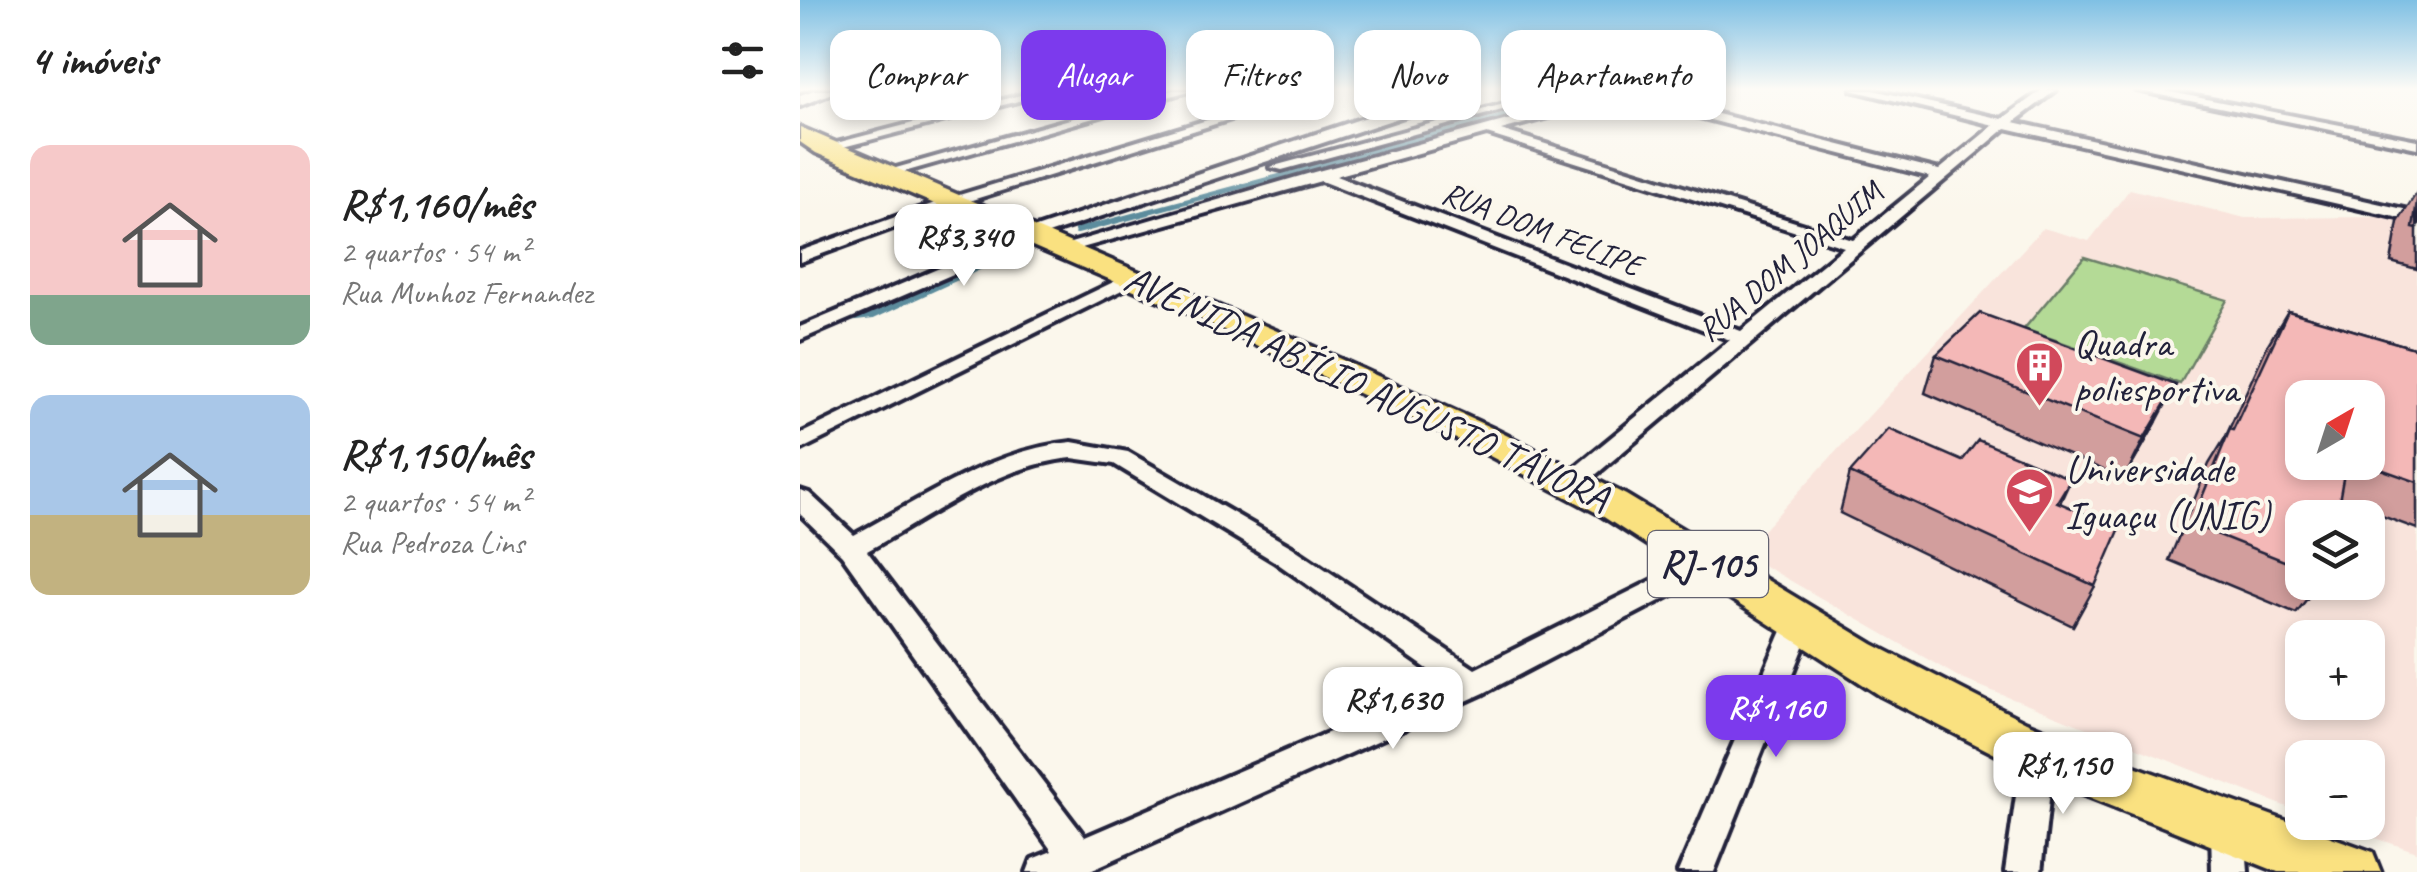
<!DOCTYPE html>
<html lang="pt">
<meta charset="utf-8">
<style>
body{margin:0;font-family:Caveat,sans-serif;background:#f2f2f2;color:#222;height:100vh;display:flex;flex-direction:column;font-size:38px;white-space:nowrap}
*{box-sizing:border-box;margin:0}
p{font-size:32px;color:#767676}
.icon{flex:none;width:55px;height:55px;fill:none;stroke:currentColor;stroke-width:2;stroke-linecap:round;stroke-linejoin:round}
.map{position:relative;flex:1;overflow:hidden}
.panel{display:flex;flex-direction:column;background:#fff;width:800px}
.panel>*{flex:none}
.banner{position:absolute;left:30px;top:30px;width:950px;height:90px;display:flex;gap:20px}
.needle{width:65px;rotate:39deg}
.tools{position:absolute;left:1485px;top:380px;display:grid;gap:20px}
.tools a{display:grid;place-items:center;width:100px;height:100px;border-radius:20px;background:#fff;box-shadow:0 5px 15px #0003;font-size:50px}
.price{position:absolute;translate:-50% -85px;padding:0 22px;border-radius:20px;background:#fff;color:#222;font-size:32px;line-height:65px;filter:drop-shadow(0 2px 5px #0008)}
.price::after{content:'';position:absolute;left:50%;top:60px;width:30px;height:22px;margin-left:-15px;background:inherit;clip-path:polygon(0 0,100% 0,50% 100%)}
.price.selected{background:#7c3aed;color:#fff}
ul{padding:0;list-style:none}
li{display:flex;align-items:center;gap:30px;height:250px;padding:0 30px}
li span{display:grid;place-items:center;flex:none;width:280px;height:200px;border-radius:20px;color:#555}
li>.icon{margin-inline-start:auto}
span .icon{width:120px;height:120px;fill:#fffc;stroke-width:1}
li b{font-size:42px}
h2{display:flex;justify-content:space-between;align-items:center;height:120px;padding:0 30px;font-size:42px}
.pill{padding:0 35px;border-radius:20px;background:#fff;box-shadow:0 5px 15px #0003;font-size:35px;line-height:90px}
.pill.selected{background:#7c3aed;color:#fff}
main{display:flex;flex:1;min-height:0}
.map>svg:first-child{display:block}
</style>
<main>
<section class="panel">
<h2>4 imóveis<svg class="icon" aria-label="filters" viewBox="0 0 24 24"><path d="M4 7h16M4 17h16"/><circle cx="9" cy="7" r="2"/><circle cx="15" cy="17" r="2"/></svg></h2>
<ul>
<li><span style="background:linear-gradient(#f6c9c9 75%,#7fa58c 0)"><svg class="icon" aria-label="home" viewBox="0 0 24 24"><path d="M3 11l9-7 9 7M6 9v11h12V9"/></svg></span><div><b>R$1,160/mês</b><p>2 quartos · 54 m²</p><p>Rua Munhoz Fernandez</p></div></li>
<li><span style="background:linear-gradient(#a9c7e8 60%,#c2b280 0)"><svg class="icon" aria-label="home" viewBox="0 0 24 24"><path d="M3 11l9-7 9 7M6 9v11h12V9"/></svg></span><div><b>R$1,150/mês</b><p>2 quartos · 54 m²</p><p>Rua Pedroza Lins</p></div></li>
</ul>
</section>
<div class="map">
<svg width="1617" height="872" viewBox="0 0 1617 872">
<rect width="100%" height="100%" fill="#fbf7ec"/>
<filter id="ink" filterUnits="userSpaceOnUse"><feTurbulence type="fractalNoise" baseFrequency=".01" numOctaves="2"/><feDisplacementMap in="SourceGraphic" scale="20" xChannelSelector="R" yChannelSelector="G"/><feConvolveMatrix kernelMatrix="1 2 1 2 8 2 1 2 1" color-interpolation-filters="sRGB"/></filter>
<g filter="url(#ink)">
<path fill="#f9e4dc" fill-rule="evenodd" d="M1330,189l115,29 148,-1 24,5v630l-86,-29 37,-1v-64h-66v55l-340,-134 -220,-126 301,-325 46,13zM1502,398h66v64h-66zM1502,518h66v64h-66zM1502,638h66v64h-66z"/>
<path fill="#b4da96" stroke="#6b7e68" stroke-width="2.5" d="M1284,257l143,43 -47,84 -156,-55z"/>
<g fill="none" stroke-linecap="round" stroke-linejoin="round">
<path stroke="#5c8c9d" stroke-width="5" d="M339,214l463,-124"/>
<g stroke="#5c8c9d" stroke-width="6">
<path d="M277,231l71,-19"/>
<path d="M39,320l34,-4 132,-61"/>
</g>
<defs>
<g id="street">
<path d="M240,90h20l-236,62 -7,-4z"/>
<path d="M373,90h19l-302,86 -12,-3z"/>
<path d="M506,90h18l-368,115 -156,57v-11l146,-52z"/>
<path d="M564,90c18,0 30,8 47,10 17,3 37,-10 55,-10l-44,20 -383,127 -239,103v-13l227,-96 375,-126z"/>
<path d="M756,90h19l-293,80 -12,-3z"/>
<path d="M819,90h19l-3,3 304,77 55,-45 -142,-35h21l129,29 40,-29h14l-42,32 403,90v10l-411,-94 -426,360 -8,2 -12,-8 4,-6 166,-136 -409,-159 -250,70h-12l-2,-4 257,-75zM822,97l308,80 -77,63 -352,-110zM687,134l357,113 -103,84 -405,-155z"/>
<path d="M1337,90h23l257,50v8z"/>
<path d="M334,272l6,1v8l-340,169v-16z"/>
<path d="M272,442l56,10 164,95 183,122 224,-112 9,-3 9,3 4,7 -4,7 -233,122 -398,179h-59l5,-13 20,-8 -210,-296 -42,-41v-24l9,3 45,42c69,-37 138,-85 218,-93zM272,458l42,6 160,97 172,121 -361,155 -218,-286c64,-35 131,-86 205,-93z"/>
<path d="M999,613l10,3 4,8 -99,248h-36l107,-248 4,-8z"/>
<path d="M1238,739l11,4 5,11 -13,118h-36l17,-118 5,-11z"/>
<path d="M1428,810l12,5 5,12 3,45h-36l-1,-45 5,-12z"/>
</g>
<path id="secondary" d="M14,90h25l-39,16v-11z"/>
<path id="primary" d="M0,127l505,216 187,85 134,67 247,149 153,78 97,40 250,90 8,20h-103l-232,-92 -165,-84 -282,-182 -132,-70 -277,-130 -374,-161 -16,-11z"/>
</defs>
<use href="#street" stroke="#22223b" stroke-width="8"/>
<use href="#secondary" stroke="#22223b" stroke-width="8"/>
<use href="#primary" stroke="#22223b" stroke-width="7"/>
<use href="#street" fill="#fbf7ec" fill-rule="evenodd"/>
<use href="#secondary" fill="#fbf7ec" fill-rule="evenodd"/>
<use href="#primary" fill="#fae180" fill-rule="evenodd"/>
</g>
<g fill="#d29e9d" stroke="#22223b" stroke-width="2.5" fill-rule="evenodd">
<path d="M1617,192v77l-26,-7 7,-40z"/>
<path d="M1488,311l129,38v180l-78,-29 -37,18v64h18l-24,31 -127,-53 40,-96 16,-26 43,-94zM1502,398l66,64h-66z"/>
<path d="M1136,355l220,68 -32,56 -199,-86z"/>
<path d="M1162,461l109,18 -11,24 35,83 -22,40 -233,-113 10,-40z"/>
</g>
<path fill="#ab8180" stroke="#22223b" stroke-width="2.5" d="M1376,385l-20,38 -32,56 20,-40z"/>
<g fill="#f4b8b7" stroke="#22223b" stroke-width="2.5">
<path d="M1617,201v28l-4,-1z"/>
<path d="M1488,311l129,38v133l-56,-20h7v-64h-66v64h44l-10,56h-34v50l-111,-44 39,-95 3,1z"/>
<path d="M1180,313l196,72 -32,54 -208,-84z"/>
<path d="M1089,429l73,32 16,-21 93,39 -14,23 63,26 -25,58 -245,-113z"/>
</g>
</g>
<linearGradient id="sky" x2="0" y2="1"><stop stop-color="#7fc0e4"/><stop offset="0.42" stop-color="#fdfbf6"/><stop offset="1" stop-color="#fdfbf6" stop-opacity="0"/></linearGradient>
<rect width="1617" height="212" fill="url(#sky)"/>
<defs>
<symbol id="building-pin" viewBox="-11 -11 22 30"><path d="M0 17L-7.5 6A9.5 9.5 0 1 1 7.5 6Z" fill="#d1495b" stroke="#fbf7ec"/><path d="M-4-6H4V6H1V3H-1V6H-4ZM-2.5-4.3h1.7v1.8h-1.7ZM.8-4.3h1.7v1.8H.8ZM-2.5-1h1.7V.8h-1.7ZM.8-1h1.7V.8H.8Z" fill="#fff"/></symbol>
<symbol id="university-pin" viewBox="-11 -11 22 30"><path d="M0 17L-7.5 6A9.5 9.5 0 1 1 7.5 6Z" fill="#d1495b" stroke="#fbf7ec"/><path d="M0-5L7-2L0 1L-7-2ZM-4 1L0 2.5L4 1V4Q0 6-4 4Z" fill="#fff"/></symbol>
</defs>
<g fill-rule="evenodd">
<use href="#building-pin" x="1212" y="338" width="55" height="75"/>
<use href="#university-pin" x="1202" y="464" width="55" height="75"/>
</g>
<g text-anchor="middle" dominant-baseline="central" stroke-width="8" stroke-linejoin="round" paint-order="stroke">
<g font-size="32" fill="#22223b" stroke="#fbf7ec">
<text transform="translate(742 229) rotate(21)">RUA DOM FELIPE</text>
<text transform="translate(990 261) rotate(-40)">RUA DOM JOAQUIM</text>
</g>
<rect fill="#fbf7ec" stroke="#636270" stroke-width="2.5" x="848" y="531" width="120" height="66" rx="8"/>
<g font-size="38" font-weight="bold" fill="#22223b">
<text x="908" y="564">RJ-105</text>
</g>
<g font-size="40" fill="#22223b" stroke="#fbf7ec" text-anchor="start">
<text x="1274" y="343">Quadra<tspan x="1274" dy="46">poliesportiva</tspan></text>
<text x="1265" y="469">Universidade<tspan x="1265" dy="46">Iguaçu (UNIG)</tspan></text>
</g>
<g font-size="40" fill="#22223b" stroke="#fbf7ec">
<text transform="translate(567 388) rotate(25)">AVENIDA ABÍLIO AUGUSTO TÁVORA</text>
</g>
</g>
</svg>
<div class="tools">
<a><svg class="needle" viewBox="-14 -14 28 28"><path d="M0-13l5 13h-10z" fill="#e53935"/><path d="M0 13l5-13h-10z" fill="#767676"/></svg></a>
<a><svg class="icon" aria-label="layers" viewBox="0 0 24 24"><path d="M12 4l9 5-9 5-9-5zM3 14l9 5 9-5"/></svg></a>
<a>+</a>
<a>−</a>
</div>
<b class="price" style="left:164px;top:289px">R$3,340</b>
<b class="price" style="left:593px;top:752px">R$1,630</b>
<b class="price selected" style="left:976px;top:760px">R$1,160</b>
<b class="price" style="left:1263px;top:817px">R$1,150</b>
<div class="banner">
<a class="pill">Comprar</a>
<a class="pill selected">Alugar</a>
<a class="pill">Filtros</a>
<a class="pill">Novo</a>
<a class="pill">Apartamento</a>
</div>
</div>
</main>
